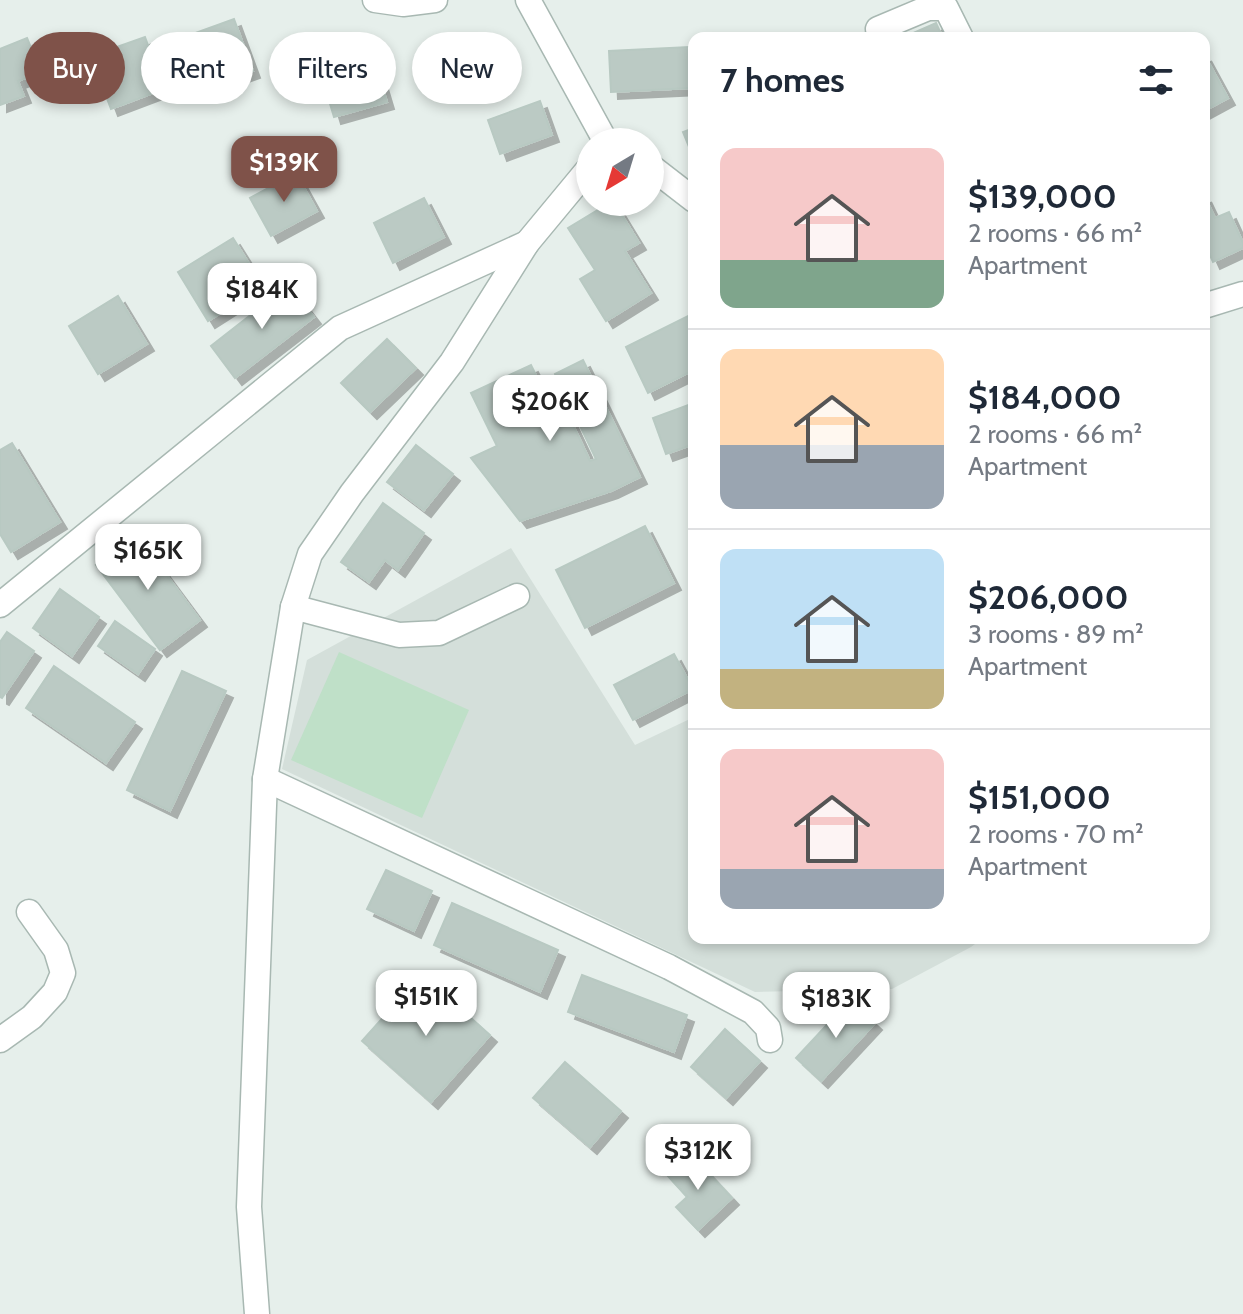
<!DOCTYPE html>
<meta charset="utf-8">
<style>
body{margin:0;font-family:Cabin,sans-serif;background:#f2f2f3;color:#1f2937;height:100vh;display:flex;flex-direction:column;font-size:30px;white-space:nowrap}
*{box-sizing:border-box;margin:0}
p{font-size:26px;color:#747a83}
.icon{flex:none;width:44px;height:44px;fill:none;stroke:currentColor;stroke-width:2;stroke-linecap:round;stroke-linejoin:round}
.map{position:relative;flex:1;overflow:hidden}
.panel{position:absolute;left:688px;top:32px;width:522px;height:912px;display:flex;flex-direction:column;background:#fff;border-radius:16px;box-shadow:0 4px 12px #0003}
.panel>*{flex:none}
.banner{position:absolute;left:24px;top:32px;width:544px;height:72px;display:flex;gap:16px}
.needle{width:52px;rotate:218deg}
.buttons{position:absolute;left:576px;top:128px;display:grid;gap:16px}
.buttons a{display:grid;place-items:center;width:88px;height:88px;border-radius:50%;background:#fff;box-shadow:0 4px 12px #0003;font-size:40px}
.price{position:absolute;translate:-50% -68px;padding:0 18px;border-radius:16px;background:#fff;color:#222;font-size:26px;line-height:52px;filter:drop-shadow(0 2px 4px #0008)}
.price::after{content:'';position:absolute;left:50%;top:48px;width:24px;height:18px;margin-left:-12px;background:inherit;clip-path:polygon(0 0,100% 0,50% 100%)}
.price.on{background:#7f5249;color:#fff}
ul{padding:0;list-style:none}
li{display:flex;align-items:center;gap:24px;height:200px;padding:0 32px}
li+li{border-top:2px solid #e0e1e3}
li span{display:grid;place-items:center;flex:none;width:224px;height:160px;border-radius:16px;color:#555}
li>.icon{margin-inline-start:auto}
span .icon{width:96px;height:96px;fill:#fffc;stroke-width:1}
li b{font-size:34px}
h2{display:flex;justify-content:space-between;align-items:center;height:96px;padding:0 32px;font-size:34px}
.pill{padding:0 28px;border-radius:36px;background:#fff;box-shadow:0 4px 12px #0003;font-size:28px;line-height:72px}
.pill.on{background:#7f5249;color:#fff}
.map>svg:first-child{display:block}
</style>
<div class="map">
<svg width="1243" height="1314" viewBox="0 0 1243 1314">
<defs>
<filter id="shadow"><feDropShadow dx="7" dy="7" stdDeviation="0" flood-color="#0004"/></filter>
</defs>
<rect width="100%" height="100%" fill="#e6efeb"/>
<path fill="#d4dfda" d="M511,548l124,197 59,-28v221h289l-12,9 -79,42 -137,3 -473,-223 25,-109z"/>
<path fill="#bfe0c8" d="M339,652l130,58 -47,108 -131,-58z"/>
<g fill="#bbcac4" stroke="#b8c9c2" stroke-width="2" filter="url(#shadow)">
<path d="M234,19l19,52 -62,22 -18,-52z"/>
<path d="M936,23l7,15h-41z"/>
<path d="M145,37l19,52 -53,20 -20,-53z"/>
<path d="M27,38l14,34 -23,9 6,15 -24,9v-56z"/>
<path d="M368,39l19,63 -53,15 -19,-63z"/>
<path d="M689,47l3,41 -81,4 -2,-41z"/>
<path d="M1204,54l24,44 -24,13z"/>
<path d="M540,101l12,34 -52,19 -12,-34z"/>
<path d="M694,128v31l-11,-27z"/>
<path d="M296,173l21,38 -46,25 -21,-38z"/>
<path d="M1204,195l11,23 14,-6 14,31v5l-30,14 -9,-20z"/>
<path d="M424,198l20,39 -51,26 -19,-40z"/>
<path d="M611,202h3l25,41 -14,8 26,42 -45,28 -26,-42 15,-9 -27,-42z"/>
<path d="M233,238l30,48 -55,35 -30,-49z"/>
<path d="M289,285l25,32 -79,61 -24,-32z"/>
<path d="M118,296l29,48 -49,30 -29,-48z"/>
<path d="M694,313v57l-46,23 -22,-46z"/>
<path d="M387,339l29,29 -46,44 -29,-29z"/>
<path d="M583,360l57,117 -29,14 -91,30 -49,-63 26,-12 -26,-53 60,-28 26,52 10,-5 23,49 6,-2 -41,-85z"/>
<path d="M694,403v41l-28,10 -13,-36z"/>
<path d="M12,443l48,79 -49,30 -11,-18v-84z"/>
<path d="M416,445l37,29 -29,36 -37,-28z"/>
<path d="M383,503l41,30 -26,37 -13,-10 -16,22 -28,-20z"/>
<path d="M645,526l29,57 -89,45 -29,-58z"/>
<path d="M137,535l63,85 -40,30 -64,-85z"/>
<path d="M60,589l39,28 -27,39 -39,-28z"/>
<path d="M115,621l40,28 -17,25 -40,-28z"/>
<path d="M7,632l27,19 -32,47 -2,-1v-55z"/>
<path d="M674,654l19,35 -60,31 -19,-35z"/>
<path d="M54,666l81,56 -29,41 -80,-55z"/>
<path d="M182,671l44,20 -56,120 -43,-21z"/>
<path d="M386,870l46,21 -18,40 -47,-22z"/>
<path d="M452,903l106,47 -18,42 -106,-47z"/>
<path d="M422,974l68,61 -59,67 -69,-61z"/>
<path d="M582,975l105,40 -13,37 -106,-40z"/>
<path d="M850,1000l25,23 -54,58 -25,-23z"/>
<path d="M725,1029l35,32 -34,37 -35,-31z"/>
<path d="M565,1062l56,49 -31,36 -57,-49z"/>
<path d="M690,1153l42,45 -34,32 -22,-23 11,-10 -20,-22z"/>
</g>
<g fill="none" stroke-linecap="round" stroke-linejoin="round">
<defs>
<g id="minor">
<path d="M375,0l28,4 32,-4"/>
<path d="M528,0l78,142"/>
<path d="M878,29l50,-21h18l15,30"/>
<path d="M650,166l44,34"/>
<path d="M1204,306l39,-12"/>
<path d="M0,605l340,-277 187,-85"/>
<path d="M293,607l106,28 40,-2 78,-37"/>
<path d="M265,779l404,188 84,45 15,16 2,12"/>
<path d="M0,1040l32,-23 23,-25 8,-19 -7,-23 -27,-38"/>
<path d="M257,1314l-8,-107 16,-428 28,-172 17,-53 42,-61 100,-131 75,-119 63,-76"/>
</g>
</defs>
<use href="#minor" stroke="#a8b8b2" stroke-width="27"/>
<use href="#minor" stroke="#fff" stroke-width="24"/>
</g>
</svg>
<div class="buttons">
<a><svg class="needle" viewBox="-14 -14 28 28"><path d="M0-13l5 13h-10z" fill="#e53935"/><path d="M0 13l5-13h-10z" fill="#747a83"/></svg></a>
</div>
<b class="price on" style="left:284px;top:204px">$139K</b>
<b class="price" style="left:262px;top:331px">$184K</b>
<b class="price" style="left:550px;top:443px">$206K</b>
<b class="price" style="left:148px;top:592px">$165K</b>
<b class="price" style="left:426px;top:1038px">$151K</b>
<b class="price" style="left:836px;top:1040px">$183K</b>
<b class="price" style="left:698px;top:1192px">$312K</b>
<div class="banner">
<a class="pill on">Buy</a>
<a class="pill">Rent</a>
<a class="pill">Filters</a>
<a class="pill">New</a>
</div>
<section class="panel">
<h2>7 homes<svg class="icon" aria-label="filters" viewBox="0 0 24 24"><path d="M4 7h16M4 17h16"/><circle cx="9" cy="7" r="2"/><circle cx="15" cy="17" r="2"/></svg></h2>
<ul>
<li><span style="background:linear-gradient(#f6c9c9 70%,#7fa58c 0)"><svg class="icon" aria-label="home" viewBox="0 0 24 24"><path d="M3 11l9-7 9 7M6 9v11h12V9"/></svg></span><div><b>$139,000</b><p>2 rooms · 66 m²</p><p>Apartment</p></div></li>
<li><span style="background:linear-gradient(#ffd9b3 60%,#9aa5b1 0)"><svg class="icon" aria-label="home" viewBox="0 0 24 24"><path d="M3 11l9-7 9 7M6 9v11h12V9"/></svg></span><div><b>$184,000</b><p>2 rooms · 66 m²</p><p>Apartment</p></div></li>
<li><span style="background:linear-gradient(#bfe0f5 75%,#c2b280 0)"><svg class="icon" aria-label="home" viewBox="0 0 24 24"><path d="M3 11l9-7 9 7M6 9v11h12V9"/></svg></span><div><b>$206,000</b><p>3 rooms · 89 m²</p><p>Apartment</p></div></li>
<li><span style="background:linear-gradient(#f6c9c9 75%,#9aa5b1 0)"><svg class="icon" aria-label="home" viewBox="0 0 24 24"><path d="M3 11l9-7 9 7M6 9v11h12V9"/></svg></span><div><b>$151,000</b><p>2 rooms · 70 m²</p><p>Apartment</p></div></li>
</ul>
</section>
</div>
